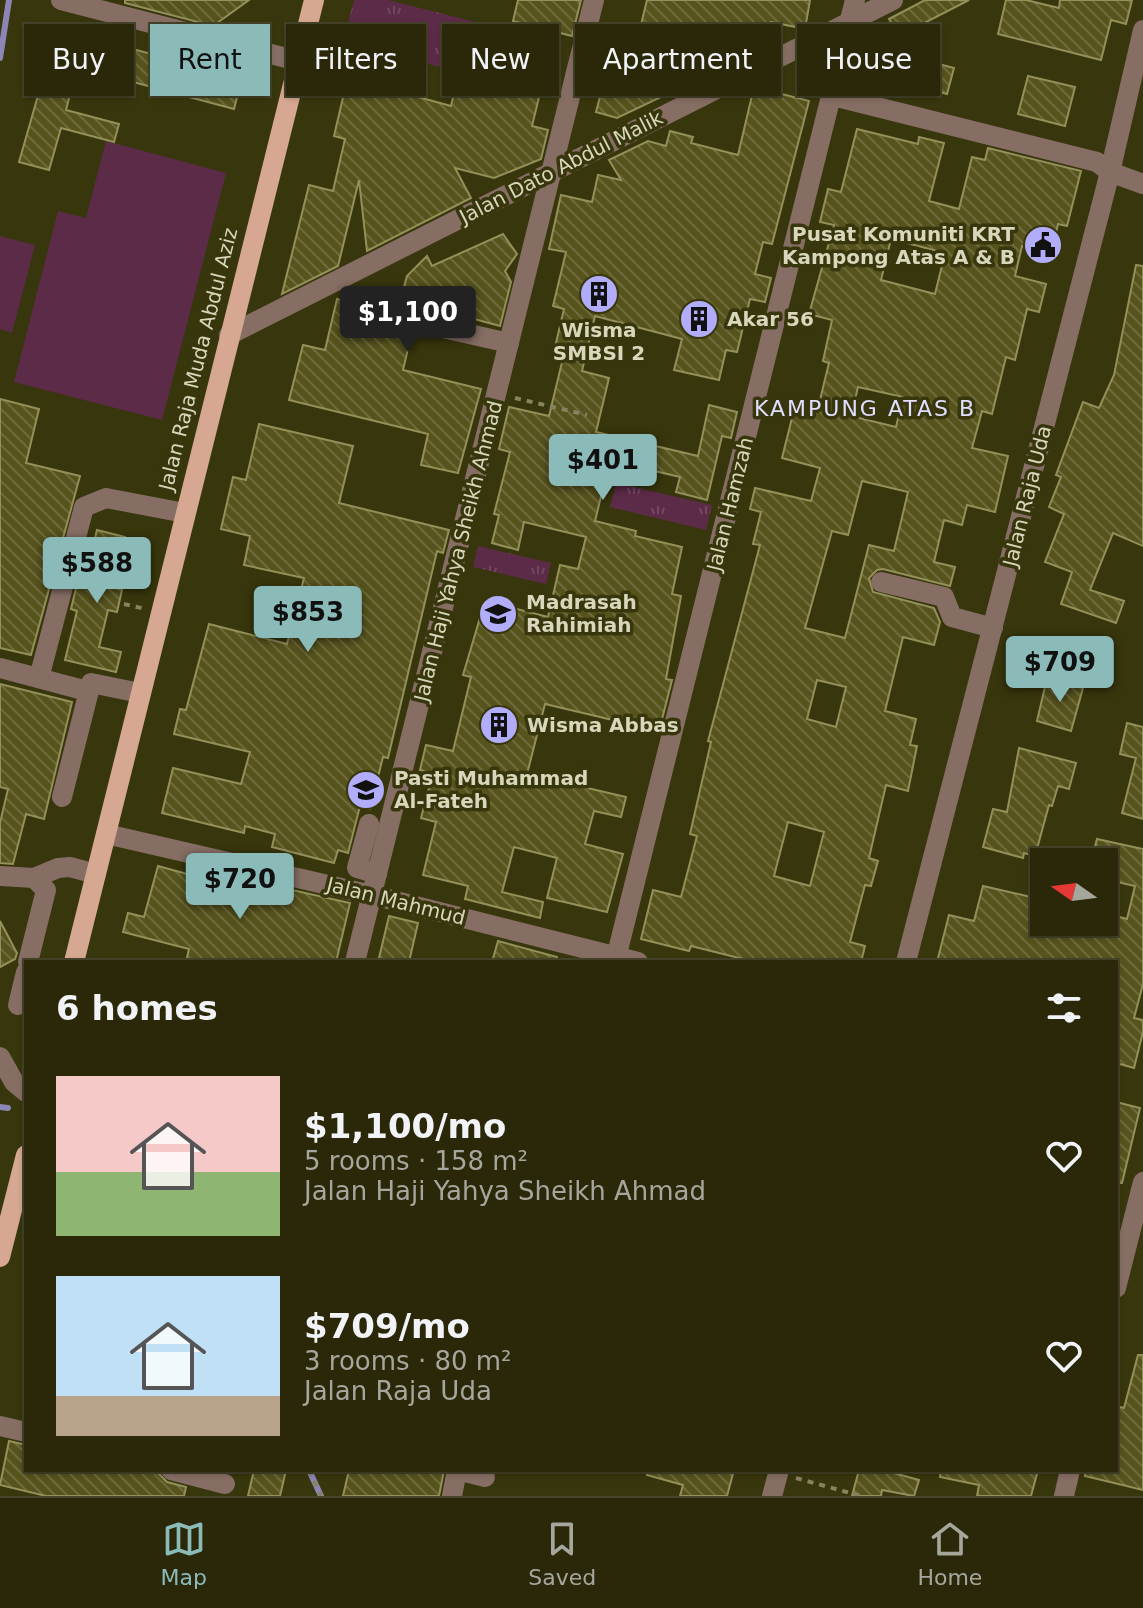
<!DOCTYPE html>
<meta charset="utf-8">
<style>
body{margin:0;font-family:"DejaVu Sans",sans-serif;background:#363417;color:#f1f3f6;height:100vh;display:flex;flex-direction:column;font-size:30px;white-space:nowrap}
*{box-sizing:border-box;margin:0}
p{font-size:26px;color:#a5a69c}
.icon{flex:none;width:44px;height:44px;fill:none;stroke:currentColor;stroke-width:2;stroke-linecap:round;stroke-linejoin:round}
.map{position:relative;flex:1;overflow:hidden}
.panel{position:absolute;left:24px;top:960px;width:1094px;height:512px;display:flex;flex-direction:column;background:#2a2809;border-radius:0px;box-shadow:0 2px 6px #0004,0 0 0 2px #46442a}
.panel>*{flex:none}
.guide{position:absolute;left:24px;top:24px;width:1096px;height:72px;display:flex;gap:16px}
.needle{width:52px;rotate:284deg}
.fabs{position:absolute;left:1030px;top:848px;display:grid;gap:16px}
.fabs a{display:grid;place-items:center;width:88px;height:88px;border-radius:0px;background:#2a2809;box-shadow:0 2px 6px #0004,0 0 0 2px #46442a;font-size:40px}
.price{position:absolute;translate:-50% -68px;padding:0 18px;border-radius:8px;background:#8bbbb9;color:#111;font-size:26px;line-height:52px;filter:drop-shadow(0 2px 4px #0008)}
.price::after{content:'';position:absolute;left:50%;top:48px;width:24px;height:18px;margin-left:-12px;background:inherit;clip-path:polygon(0 0,100% 0,50% 100%)}
.price.selected{background:#222;color:#fff}
ul{padding:0;list-style:none}
li{display:flex;align-items:center;gap:24px;height:200px;padding:0 32px}
li span{display:grid;place-items:center;flex:none;width:224px;height:160px;border-radius:0px;color:#555}
li>.icon{margin-inline-start:auto}
span .icon{width:96px;height:96px;fill:#fffc;stroke-width:1}
li b{font-size:34px}
h2{display:flex;justify-content:space-between;align-items:center;height:96px;padding:0 32px;font-size:34px}
.tag{padding:0 28px;border-radius:0px;background:#2a2809;box-shadow:0 2px 6px #0004,0 0 0 2px #46442a;font-size:28px;line-height:72px}
.tag.selected{background:#8bbbb9;color:#111}
.menu{display:flex;justify-content:space-around;align-items:center;height:112px;border-top:2px solid #46442a;background:#2a2809;font-size:22px;color:#a5a69c}
.menu a{display:grid;justify-items:center;gap:4px}
.menu .selected{color:#8bbbb9}
.map>svg:first-child{display:block}
</style>
<div class="map">
<svg width="1143" height="1496" viewBox="0 0 1143 1496">
<defs>
<pattern id="grass-tufts" width="24" height="20" patternUnits="userSpaceOnUse" patternTransform="scale(2)"><rect width="24" height="20" fill="#5c2b48"/><path d="M3 7l-1-3M5 7V3M7 7l1-3M15 17l-1-3M17 17v-4M19 17l1-3" fill="none" stroke="#734960"/></pattern>
<pattern id="building-back-hatch" width="6" height="6" patternUnits="userSpaceOnUse" patternTransform="scale(2)"><rect width="6" height="6" fill="#56531d"/><path d="M-1 5l2 2M0 0l6 6M5-1l2 2" fill="none" stroke="#6e6b3c"/></pattern>
</defs>
<rect width="100%" height="100%" fill="#38360c"/>
<g fill="url(#grass-tufts)">
<path d="M354,0h34l174,44 -13,51 -206,-53z"/>
<path d="M616,483l96,22 -6,25 -96,-23z"/>
<path d="M478,546l73,17 -5,21 -73,-17z"/>
</g>
<g fill="#5c2b48">
<path d="M106,141l120,32 -64,247 -148,-38 44,-171 28,7z"/>
<path d="M0,236l35,9 -23,88 -12,-4z"/>
</g>
<g fill="none" stroke-linecap="round" stroke-linejoin="round">
<g stroke="#8c86b7" stroke-width="6">
<path d="M0,58l9,-58"/>
<path d="M0,1107l8,1"/>
<path d="M309,1470l12,26"/>
</g>
</g>
<g fill="url(#building-back-hatch)" stroke="#93905a" stroke-width="2" fill-rule="evenodd">
<path d="M125,0h124l-36,26 -88,-23z"/>
<path d="M518,0h63l-9,36 -59,-15z"/>
<path d="M647,0h163l-5,29 -34,-7 -2,8 -31,-7 -12,43 -109,52 -21,-6 16,-60 21,5z"/>
<path d="M925,0h44l-70,36 -10,-17z"/>
<path d="M1006,0h20l33,8 1,-8h72l-6,24 -15,-4 -10,40 -103,-26z"/>
<path d="M57,29l185,49 -8,31 -157,-42 -11,43 53,14 -5,18 -53,-14 -12,42 -30,-8z"/>
<path d="M336,50l89,20 -7,27 33,9 8,-33 81,20 -8,33 16,4 -7,29 -47,19 -39,-10 16,30 -104,53 -8,-71 -21,86 -56,28 27,-109 24,6 12,-52 -11,-3 14,-60 -17,-4z"/>
<path d="M899,54l55,14 -7,26 -71,-19 -4,17 -16,-4 7,-31 33,7z"/>
<path d="M1028,76l47,11 -10,39 -47,-12z"/>
<path d="M754,87l55,14 -37,143 -9,-2 -8,32 16,4 -6,24 -15,-3 -13,53 -11,-2 -7,30 -45,-10 8,-31 -87,-23 -13,55 27,7 -13,54 102,24 11,-51 28,7 -6,26 -9,-2 -15,64 -31,-8 4,-15 -38,-9 -2,12 -33,-8 -12,49 41,10 -1,5 47,11 -10,47 9,2 -15,83 6,1 -13,51 -114,-27 -18,70 99,23 -5,20 -27,-6 -9,33 38,10 -16,58 -60,-14 10,-40 -43,-11 -12,45 41,10 -3,16 -75,-19 3,-13 -45,-11 13,-53 -15,-4 12,-45 -13,-3 6,-25 27,6 18,-74 -8,-2 22,-74 63,16 12,-52 18,4 8,-32 -62,-15 -6,28 -26,-7 7,-28 -5,-1 16,-62 -11,-3 10,-42 40,9 16,-66 -10,-3 9,-38 -11,-3 13,-54 -17,-3 12,-54 31,7 6,-27 23,5 -12,-20 39,-19 18,5 4,-15 23,6 -2,6 47,12z"/>
<path d="M857,129l61,15 1,-7 25,6 -15,58 30,8 13,-52 13,3 3,-12 93,23 -14,55 -9,-2 -7,30 -29,-8 -7,30 31,8 -7,28 -12,-3 -12,51 -9,-3 -14,57 -10,-3 -10,37 36,8 -13,56 -28,-7 -5,20 -18,-5 -10,42 21,5 -5,19 -67,-17 -6,1 -8,8 4,14 61,16 6,14 -6,23 -31,-8 -18,74 31,8 -6,26 7,1 -9,45 -22,-6 -17,73 9,3 -7,25 -6,-1 -15,57 15,4 -4,16h-106l-64,-16 -2,5 -48,-12 12,-49 28,7 16,-61 -7,-2 21,-92 -3,-1 52,-196 -7,-1 8,-32 -11,-3 5,-21 56,13 9,-33 -38,-10 14,-56 22,6 11,-45 -6,-2 9,-41 -23,-6 25,-89 -14,-3 8,-33 13,3zM891,239l54,14 -10,41 -54,-14zM858,387l45,10 -7,30 -45,-11zM862,481l46,11 -14,59 -25,-6 -24,93 -40,-10 27,-97 16,4zM817,680l29,7 -10,40 -29,-8zM788,822l36,10 -14,54 -36,-10z"/>
<path d="M503,234l14,20 -12,17 6,11 -11,44 -81,-22 -11,17 4,11 -9,38 78,19 -23,84 -37,-8 7,-31 -139,-34 14,-55 22,5 12,-51 55,13 1,-5 5,1 9,-32 20,-20 5,10z"/>
<path d="M1136,265l7,1v280l-30,-13 -23,57 34,11 -8,22 -55,-19 11,-32 -27,-10 19,-48 -15,-7 12,-30 -5,-2 27,-73 16,6 15,-33z"/>
<path d="M0,399l39,10 -13,54 54,13 -49,179 -31,-7z"/>
<path d="M259,424l94,22 -14,57 110,27 -6,23 -6,-2 -49,207 -5,-1 -13,52 -10,-3 -12,47 -10,-3 -4,13 -62,-16 3,-13 -30,-8 -1,7 -82,-20 11,-45 68,16 9,-32 -76,-18 6,-25 6,1 23,-86 78,20 17,-66 -60,-13 6,-29 -29,-7 12,-52 13,3z"/>
<path d="M97,530l28,7 -12,50 9,3 -5,22 -9,-2 -9,37 22,5 -5,20 -51,-12 12,-49 -6,-2 7,-29 6,1z"/>
<path d="M1047,678l36,10 -12,43 -34,-10z"/>
<path d="M0,684l72,18 -28,117 -18,-5 -13,50 -13,-1v-40l8,-34 -8,-2z"/>
<path d="M1127,723l16,4v92l-21,-6 14,-55 -16,-4z"/>
<path d="M1019,748l57,15 -7,26 -11,-3 -6,20 -3,-1 -14,51 -11,-3 -1,5 -40,-11 10,-38 14,3z"/>
<path d="M1097,839l46,10v135l-9,34 9,2v12l-9,36 -18,-5v-101h-179l12,-47 25,6 9,-35 61,14v22h60v-9l23,6 8,-33 -31,-7v-17h-13z"/>
<path d="M158,866l91,25 3,-10 98,22 -14,59h-150l3,-13 -66,-17 5,-19 16,4z"/>
<path d="M389,916l29,7 -9,39h-31z"/>
<path d="M0,921l17,32 -2,6 -15,8z"/>
<path d="M498,941l59,16v5h-65z"/>
<path d="M1116,1102l24,6 -18,75 -6,-1z"/>
<path d="M1138,1355h5v135l-58,-14 1,-6h30v-64l8,2z"/>
<path d="M9,1441l17,4v25h122l10,3 9,9 19,5 -2,9h-138l-46,-11z"/>
<path d="M254,1470h32l-6,26h-32z"/>
<path d="M349,1470h95l-5,26h-96z"/>
<path d="M648,1470h86l-7,26h-47l3,-11 -36,-10z"/>
<path d="M859,1470h24l36,10 -5,16 -32,-6 -1,6h-29z"/>
<path d="M941,1470h97l-7,26h-54l2,-11 -39,-8z"/>
</g>
<g fill="none" stroke-linecap="round" stroke-linejoin="round">
<g stroke="#858360" stroke-width="4" stroke-dasharray="6 6" stroke-linecap="butt">
<path d="M515,398l72,17"/>
<path d="M124,604l21,5"/>
<path d="M309,1470l12,26"/>
<path d="M796,1478l65,18"/>
</g>
<g stroke="#866e64" stroke-width="20">
<path d="M61,0l237,61"/>
<path d="M833,96l264,66 13,10 33,12"/>
<path d="M421,323l88,20"/>
<path d="M229,335l664,-335"/>
<path d="M881,582l63,15 8,20 41,11"/>
<path d="M0,668l87,23"/>
<path d="M39,678l45,-171 22,-9 79,15"/>
<path d="M62,797l29,-114 49,10"/>
<path d="M369,824l-12,44 20,6"/>
<path d="M106,834l266,61 266,67"/>
<path d="M0,876l34,2 24,-10 12,-1 26,7"/>
<path d="M28,962l18,-72 -12,-12"/>
<path d="M355,962l239,-962"/>
<path d="M615,962l240,-962"/>
<path d="M906,962l204,-790 33,-142"/>
<path d="M18,1005l8,-33"/>
<path d="M0,1057l14,25 12,10"/>
<path d="M1116,1288l27,-106"/>
<path d="M0,1426l26,6"/>
<path d="M171,1470l54,14"/>
<path d="M457,1470l28,7"/>
<path d="M452,1496l5,-26"/>
<path d="M772,1496l7,-26"/>
<path d="M1064,1496l6,-26"/>
</g>
<g stroke="#d6a791" stroke-width="20">
<path d="M74,962l240,-962"/>
<path d="M0,1257l26,-102"/>
</g>
</g>
<defs>
<symbol id="civic-disc" viewBox="-11 -11 22 22"><circle r="9.5" fill="#b1adfa" stroke="#38360c"/><path d="M-.6-6.5H3V-4.5H.6V-3L4-1V1h2V6H-6V1h2V-1L-.6-3ZM-1.2 2.5V6h2.4V2.5Z" fill="#111"/></symbol>
<symbol id="building-disc" viewBox="-11 -11 22 22"><circle r="9.5" fill="#b1adfa" stroke="#38360c"/><path d="M-4-6H4V6H1V3H-1V6H-4ZM-2.5-4.3h1.7v1.8h-1.7ZM.8-4.3h1.7v1.8H.8ZM-2.5-1h1.7V.8h-1.7ZM.8-1h1.7V.8H.8Z" fill="#111"/></symbol>
<symbol id="school-disc" viewBox="-11 -11 22 22"><circle r="9.5" fill="#b1adfa" stroke="#38360c"/><path d="M0-5L7-2L0 1L-7-2ZM-4 1L0 2.5L4 1V4Q0 6-4 4Z" fill="#111"/></symbol>
</defs>
<g fill-rule="evenodd">
<use href="#civic-disc" x="1021" y="223" width="44" height="44"/>
<use href="#building-disc" x="577" y="272" width="44" height="44"/>
<use href="#building-disc" x="677" y="297" width="44" height="44"/>
<use href="#school-disc" x="476" y="592" width="44" height="44"/>
<use href="#building-disc" x="477" y="703" width="44" height="44"/>
<use href="#school-disc" x="344" y="768" width="44" height="44"/>
</g>
<g text-anchor="middle" dominant-baseline="central" stroke-width="7" stroke-linejoin="round" paint-order="stroke">
<g font-size="20" fill="#d8d7bb" stroke="#38360c">
<text transform="translate(561 167) rotate(-27)">Jalan Dato Abdul Malik</text>
<text transform="translate(198 359) rotate(-76)">Jalan Raja Muda Abdul Aziz</text>
<text transform="translate(1027 496) rotate(-76)">Jalan Raja Uda</text>
<text transform="translate(730 504) rotate(-76)">Jalan Hamzah</text>
<text transform="translate(458 551) rotate(-76)">Jalan Haji Yahya Sheikh Ahmad</text>
<text transform="translate(396 901) rotate(14)">Jalan Mahmud</text>
</g>
<g font-size="20" font-weight="bold" fill="#d8d7bb" stroke="#38360c" text-anchor="start">
<text x="1015" y="234" text-anchor="end">Pusat Komuniti KRT<tspan x="1015" dy="23">Kampong Atas A &amp; B</tspan></text>
<text x="727" y="319">Akar 56</text>
<text x="599" y="330" text-anchor="middle">Wisma<tspan x="599" dy="23">SMBSI 2</tspan></text>
<text x="526" y="602">Madrasah<tspan x="526" dy="23">Rahimiah</tspan></text>
<text x="527" y="725">Wisma Abbas</text>
<text x="394" y="778">Pasti Muhammad<tspan x="394" dy="23">Al-Fateh</tspan></text>
</g>
<g font-size="22" letter-spacing="2" fill="#e0dffd" stroke="#38360c">
<text x="865" y="408">KAMPUNG ATAS B</text>
</g>
</g>
</svg>
<div class="fabs">
<a><svg class="needle" viewBox="-14 -14 28 28"><path d="M0-13l5 13h-10z" fill="#e53935"/><path d="M0 13l5-13h-10z" fill="#a5a69c"/></svg></a>
</div>
<b class="price selected" style="left:408px;top:354px">$1,100</b>
<b class="price" style="left:603px;top:502px">$401</b>
<b class="price" style="left:97px;top:605px">$588</b>
<b class="price" style="left:308px;top:654px">$853</b>
<b class="price" style="left:1060px;top:704px">$709</b>
<b class="price" style="left:240px;top:921px">$720</b>
<div class="guide">
<a class="tag">Buy</a>
<a class="tag selected">Rent</a>
<a class="tag">Filters</a>
<a class="tag">New</a>
<a class="tag">Apartment</a>
<a class="tag">House</a>
</div>
<section class="panel">
<h2>6 homes<svg class="icon" aria-label="filters" viewBox="0 0 24 24"><path d="M4 7h16M4 17h16"/><circle cx="9" cy="7" r="2"/><circle cx="15" cy="17" r="2"/></svg></h2>
<ul>
<li><span style="background:linear-gradient(#f6c9c9 60%,#8fb573 0)"><svg class="icon" aria-label="home" viewBox="0 0 24 24"><path d="M3 11l9-7 9 7M6 9v11h12V9"/></svg></span><div><b>$1,100/mo</b><p>5 rooms · 158 m²</p><p>Jalan Haji Yahya Sheikh Ahmad</p></div><svg class="icon" aria-label="heart" viewBox="0 0 24 24"><path d="M12 20l-8-8c-3-5 5-10 8-4 3-6 11-1 8 4z"/></svg></li>
<li><span style="background:linear-gradient(#bfe0f5 75%,#b9a48a 0)"><svg class="icon" aria-label="home" viewBox="0 0 24 24"><path d="M3 11l9-7 9 7M6 9v11h12V9"/></svg></span><div><b>$709/mo</b><p>3 rooms · 80 m²</p><p>Jalan Raja Uda</p></div><svg class="icon" aria-label="heart" viewBox="0 0 24 24"><path d="M12 20l-8-8c-3-5 5-10 8-4 3-6 11-1 8 4z"/></svg></li>
</ul>
</section>
</div>
<nav class="menu">
<a class="selected"><svg class="icon" aria-label="map" viewBox="0 0 24 24"><path d="M3 6l6-2 6 2 6-2v14l-6 2-6-2-6 2zM9 4v14M15 6v14"/></svg>Map</a>
<a><svg class="icon" aria-label="saved" viewBox="0 0 24 24"><path d="M7 4h10v16l-5-4-5 4z"/></svg>Saved</a>
<a><svg class="icon" aria-label="home" viewBox="0 0 24 24"><path d="M3 11l9-7 9 7M6 9v11h12V9"/></svg>Home</a>
</nav>
